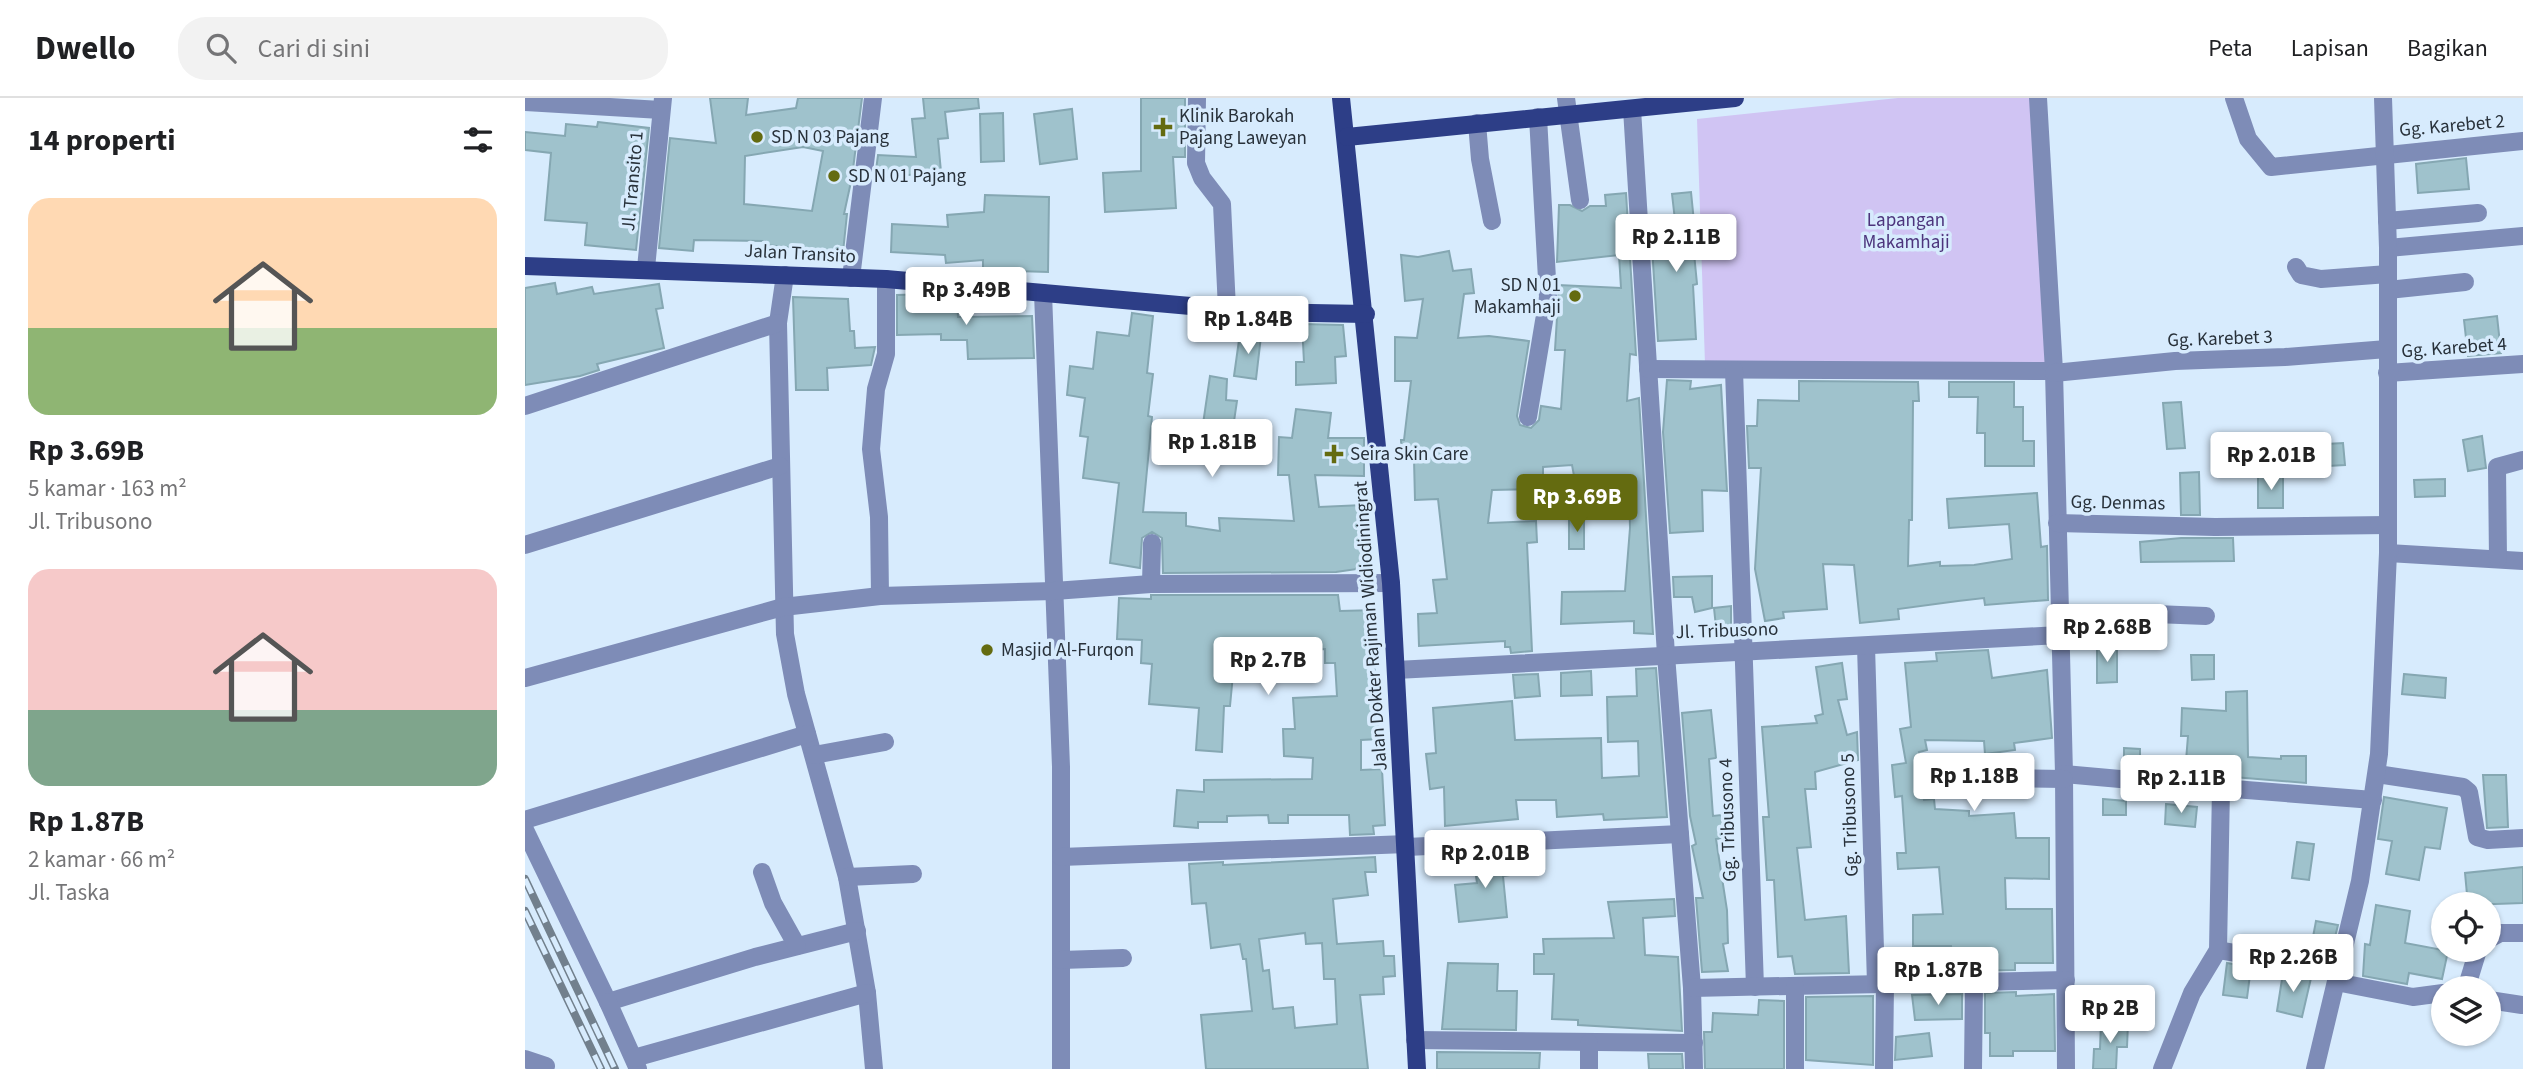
<!DOCTYPE html>
<html lang="id">
<meta charset="utf-8">
<style>
body{margin:0;font-family:"Source Sans 3",sans-serif;background:#f2f2f2;color:#202124;height:100vh;display:flex;flex-direction:column;font-size:26px;white-space:nowrap}
*{box-sizing:border-box;margin:0}
p{font-size:23px;color:#757577}
.icon{flex:none;width:38px;height:38px;fill:none;stroke:currentColor;stroke-width:2;stroke-linecap:round;stroke-linejoin:round}
.map{position:relative;flex:1;overflow:hidden}
.details{display:flex;flex-direction:column;background:#fff;width:525px}
.details>*{flex:none}
.fabs{position:absolute;left:1906px;top:794px;display:grid;gap:14px}
.fabs a{display:grid;place-items:center;width:70px;height:70px;border-radius:50%;background:#fff;box-shadow:0 2px 5px #0004;font-size:35px}
.price{position:absolute;translate:-50% -60px;padding:0 16px;border-radius:7px;background:#fff;color:#222;font-size:23px;line-height:46px;filter:drop-shadow(0 2px 4px #0008)}
.price::after{content:'';position:absolute;left:50%;top:42px;width:21px;height:16px;margin-left:-10px;background:inherit;clip-path:polygon(0 0,100% 0,50% 100%)}
.price.on{background:#646b10;color:#fff}
ul{padding:0;list-style:none}
li{display:grid;align-content:center;gap:14px;height:371px;padding:0 28px}
li span{display:grid;place-items:center;height:217px;border-radius:21px;color:#555}
li>.icon{margin-inline-start:auto}
span .icon{width:126px;height:126px;fill:#fffc;stroke-width:1}
li b{font-size:30px}
h2{display:flex;justify-content:space-between;align-items:center;height:84px;padding:0 28px;font-size:30px}
header{display:flex;align-items:center;gap:42px;box-sizing:border-box;height:98px;padding:0 35px;background:#fff;border-bottom:2px solid #e0e0e0}
header strong{font-size:33px}
nav{display:flex;gap:38px;margin-inline-start:auto;font-size:24px}
.search{width:490px;height:63px;background:#f2f2f2;display:flex;align-items:center;gap:18px;box-sizing:border-box;padding:0 24px;border-radius:28px;color:#757577;font-size:26px}
main{display:flex;flex:1;min-height:0}
.map>svg:first-child{display:block}
</style>
<header>
<strong>Dwello</strong>
<div class="search"><svg class="icon" aria-label="search" viewBox="0 0 24 24"><circle cx="10" cy="10" r="6"/><path d="M15 15l6 6"/></svg>Cari di sini</div>
<nav><a>Peta</a><a>Lapisan</a><a>Bagikan</a></nav>
</header>
<main>
<section class="details">
<h2>14 properti<svg class="icon" aria-label="filters" viewBox="0 0 24 24"><path d="M4 7h16M4 17h16"/><circle cx="9" cy="7" r="2"/><circle cx="15" cy="17" r="2"/></svg></h2>
<ul>
<li><span style="background:linear-gradient(#ffd9b3 60%,#8fb573 0)"><svg class="icon" aria-label="home" viewBox="0 0 24 24"><path d="M3 11l9-7 9 7M6 9v11h12V9"/></svg></span><div><b>Rp 3.69B</b><p>5 kamar · 163 m²</p><p>Jl. Tribusono</p></div></li>
<li><span style="background:linear-gradient(#f6c9c9 65%,#7fa58c 0)"><svg class="icon" aria-label="home" viewBox="0 0 24 24"><path d="M3 11l9-7 9 7M6 9v11h12V9"/></svg></span><div><b>Rp 1.87B</b><p>2 kamar · 66 m²</p><p>Jl. Taska</p></div></li>
</ul>
</section>
<div class="map">
<svg width="1998" height="971" viewBox="0 0 1998 971">
<rect width="100%" height="100%" fill="#d7ebfd"/>
<path fill="#d0c4f3" d="M1373,0h134l13,266h-340l-8,-245z"/>
<g fill="#9fc2cc" stroke="#85a7b2" stroke-width="2" fill-rule="evenodd">
<path d="M185,0h38l-2,17 50,-7 2,-10h64l-10,79 -8,37h3l-4,38 -78,-7v-4l-71,-1 -1,11 -34,-3 11,-110 46,5zM278,49l20,4 -11,60 -68,-7 1,-48z"/>
<path d="M398,0h55l1,10 -34,4 3,26 -10,1 3,33 -66,6 3,-23 38,2 -4,-38 13,-1z"/>
<path d="M616,0h44v59h-12l3,51 -71,4 -2,-39 38,-2z"/>
<path d="M547,11l5,50 -37,5 -6,-50z"/>
<path d="M478,15l1,48 -23,1 -1,-48z"/>
<path d="M73,24l51,6 -13,122 -51,-5 2,-22 -42,-3 6,-67 -26,-3v-18l40,4 1,-12 31,3z"/>
<path d="M1941,60l3,31 -51,4 -2,-29z"/>
<path d="M1166,94l5,50 -3,1 4,41 -4,1 3,54 -38,2 -7,-110 25,-2 -4,-35z"/>
<path d="M1101,95l10,162 -6,-1 -3,47 12,-3 14,236 -19,-1v-12l-73,3 1,-32 63,-1 5,-63 -1,-41 -51,10 -6,-32 -29,2v22l-51,1 -4,33 48,-2 1,21 -10,1 5,108 -21,2 -1,-6h-5v-6l-86,5 -1,-32 19,-1 -4,-33 14,-1 -9,-80 -23,1 -1,-41 -12,1 -1,-20h3l7,-59h-16v-44l22,1 6,-39 -18,2 -4,-46 17,2 31,-6 4,20 18,-2 3,24 -10,1 -6,44 31,-2 40,5 -12,75 3,9 11,3 8,-8 2,-14 20,3 4,-59h-10l4,-65 62,3 -2,-33 -62,7 2,-57h11l12,6 8,-5h16l-1,-11z"/>
<path d="M460,97l64,2 -1,75 -65,-2v-10l-37,3 -1,-8 -54,-3 1,-28 56,3 -1,-12 37,-3z"/>
<path d="M30,185l2,11 35,-7 2,7 65,-10 4,24 -7,1 8,39 -67,16 2,6 -19,6 -55,9v-97z"/>
<path d="M406,196l26,3 1,20 74,-1 2,42 -66,1 -1,-19h-26v-6l-44,1v-40z"/>
<path d="M268,199l55,2 2,32h4l1,17 20,-1 -4,18 -44,3 1,22h-32z"/>
<path d="M607,215l21,3 -6,57 6,1 -5,42 4,1 -9,95 43,1v13l34,5 -1,-13 75,3 -5,-46h-11l1,-38 13,1 4,-29 35,4 -3,25h36v38l-49,-1 4,32 44,-2 8,62 -35,5 -173,1 -1,-35 -10,-6 -10,6 -2,30 -30,-5 9,-80 -36,-5 5,-41 -8,-1 5,-38 -18,-3 3,-29 23,3 4,-37 32,4z"/>
<path d="M1972,218l4,37 -33,3 -4,-36z"/>
<path d="M777,226l41,1 3,31 -11,1 1,26 -40,2v-23h8z"/>
<path d="M715,235l21,3 -5,43 -22,-3z"/>
<path d="M685,278l17,3 -1,21 11,1 -5,34 -30,-4z"/>
<path d="M1142,282l24,1 -1,8 31,-4 6,106 -25,-1 1,41 -33,2 -7,-101z"/>
<path d="M1274,283l119,1 1,19h-6l-1,119h-3l-1,46 32,-4v4l34,-1 38,-6 -3,-35 -60,4 -2,-29 90,-6 4,54 6,-1 1,54 -63,5 -1,-7 -26,3 -60,8 1,10 -39,4 -6,-58 -31,-1 4,45 -44,3 1,6 -19,3 -10,-52 6,-101h-12l-2,-42h10l1,-26 41,1z"/>
<path d="M1424,284h65v25h9v34h11v25h-49v-33h-8l1,-36h-29z"/>
<path d="M1656,304l4,46 -18,1 -4,-46z"/>
<path d="M1957,338l4,32 -18,3 -5,-31z"/>
<path d="M1818,345l2,22 -17,1 -2,-22z"/>
<path d="M1674,374l1,43h-19l-1,-42z"/>
<rect x="1733" y="378" width="25" height="32"/>
<path d="M1920,381v17l-30,1 -1,-17z"/>
<rect x="1044" y="421" width="15" height="30"/>
<path d="M1656,440h52l1,23 -93,1 -1,-20z"/>
<path d="M1187,478v32l-17,4 -3,-15h-18l-1,-20z"/>
<path d="M626,497h187l2,16 37,-1 1,51h-4l5,78 -18,1v30l21,-1 3,56 -12,1 1,8 -24,1 -1,-20h-61v8h-19l-1,-8 -41,1v6h-29v6l-24,-2 3,-36 27,2v-12l108,-1 1,-21 -29,-2 -1,-27h12l-2,-31 44,-2 -2,-33h-10v-14l-90,4 -5,53h-6l-2,46 -26,-2 3,-42 -50,-4 3,-40 -11,-1 1,-23 -25,-1 2,-41 32,1z"/>
<path d="M1206,508v19l-15,2 -2,-19z"/>
<path d="M1572,548h20v36l-20,1z"/>
<path d="M1463,552l4,28 55,-8 5,68 -38,5 1,7 -30,4 -1,-13 -59,-1 2,10 -8,2 5,48 10,-1 1,10 34,2v5l45,-3 2,25h33v41l-44,-1 1,31h46l1,54h-38v7l-62,1 -2,-25h-38v-31l30,-1 -4,-47 -41,2 -1,-16h9l-4,-57 -7,1 -3,-32 14,-2 -6,-34 11,-2 -6,-64 32,-2 -1,-8z"/>
<path d="M1666,557h23v24l-22,1z"/>
<path d="M1317,565l5,36 -9,1 9,35 10,-3 1,28 -43,12 1,17h-11l6,58 -14,1 8,72 41,-4 3,57 -54,1 -3,-18 -14,1 -4,-77h-7l-4,-63h6l-7,-90 55,-4 -2,-7 8,-2 -7,-47z"/>
<path d="M1131,570l11,149 -63,3 -1,-6 -46,3 -1,-17h-40l2,19 -73,7 -1,-39 -14,2 -4,-35 10,-1 -3,-45 79,-7 3,39 86,-2 1,40 37,-2 -1,-35 -30,1 -1,-45 30,-1 -1,-27z"/>
<path d="M1066,573l1,24 -31,1v-23z"/>
<path d="M1013,576l2,22 -25,2 -2,-23z"/>
<path d="M1879,576l42,4 -1,20 -43,-4z"/>
<path d="M1722,593l1,66 33,2v-3h25v27l-121,-10 3,-37h-7l1,-28 44,3v-19z"/>
<path d="M1186,612l5,48 -7,1 4,57 8,-1 3,23 -8,1 11,71 1,33 -5,1 5,27 -26,1 -6,-74h7l-11,-52 4,-2 -6,-28 -8,-103z"/>
<path d="M1599,650l16,1v18h-16z"/>
<path d="M1958,677h23l2,52 -21,1z"/>
<path d="M1859,699l63,11 -7,41 -15,-2 -6,33 -33,-6 6,-33 -14,-2z"/>
<path d="M1578,701l23,2v14h-23z"/>
<path d="M1641,706l31,3 -2,20 -30,-3z"/>
<path d="M1772,744l17,2 -5,36 -17,-2z"/>
<path d="M983,756l3,21 -8,1 4,41 -48,5 -4,-37 22,-2 -4,-28z"/>
<path d="M850,759l1,15h-11l3,23 -35,4 4,45 46,-3 1,15h10l1,20 -12,1 1,17 -24,1 8,74h-162l-5,-54 51,-4 -6,-52h-3l-3,-15 -29,4 -5,-45 -14,1 -3,-40 34,-2v3zM780,835l1,11 16,-1 2,36h11l2,45 -42,4 -2,-21 -20,2 -4,-39 -6,1 -4,-32z"/>
<path d="M1998,769v36l-55,2 -3,-32z"/>
<path d="M1149,801l1,17 -32,2 2,37 33,2 4,74 -104,-6v-5l-26,-1 2,-45h-20v-20h10l-1,-15 71,-1 -6,-36z"/>
<path d="M1851,807l34,6 -5,32 43,8 -6,28 -33,-6 -2,11 -44,-8 2,-32 5,1z"/>
<path d="M1791,823l22,4 -4,16 -21,-4z"/>
<path d="M923,865l50,1 -1,27h20l-1,39 -74,-1z"/>
<path d="M1702,865l24,4 -4,31 -24,-3z"/>
<path d="M1758,875l28,5 -9,39 -25,-6z"/>
<path d="M1491,894v4l38,-2 1,57h-42v5h-23v-23h-5v-40z"/>
<path d="M1437,896v25l-47,1 -3,-25z"/>
<path d="M1348,898v69l-67,-5v-63z"/>
<path d="M1234,902l25,1v68h-79l-1,-37h8l1,-19 45,2z"/>
<path d="M1576,924l27,1 -1,24h-10l-1,22h-23l1,-20h6z"/>
<path d="M1404,935l3,23 -37,4 1,-23z"/>
<path d="M912,954l103,1 -1,16h-102z"/>
<path d="M1123,956h34l1,15h-34z"/>
</g>
<g fill="none" stroke-linecap="round" stroke-linejoin="round">
<g stroke="#7e8cb7" stroke-width="18">
<path d="M672,0l-1,65 6,15 20,26 5,105"/>
<path d="M1041,0l14,102"/>
<path d="M1513,0l16,273 10,403 2,295"/>
<path d="M1709,0l14,41 23,28 252,-26"/>
<path d="M0,4l136,8"/>
<path d="M1107,11l34,546 26,333 2,81"/>
<path d="M952,25l3,36 12,62"/>
<path d="M1862,123l91,-8"/>
<path d="M1863,150l135,-12"/>
<path d="M1771,169l5,8 20,4 67,-5"/>
<path d="M121,170l17,-170"/>
<path d="M260,177l-7,48 7,311 11,60 51,183 20,116 7,76"/>
<path d="M326,180l22,-180"/>
<path d="M1863,192l77,-8"/>
<path d="M518,195l18,474v302"/>
<path d="M1123,271l406,2"/>
<path d="M1209,272l21,617"/>
<path d="M1529,275l121,-12 110,-4 102,-8"/>
<path d="M1862,275l136,-9"/>
<path d="M0,308l253,-83"/>
<path d="M1003,319l20,-120 -10,-180"/>
<path d="M1532,425l158,4 173,-2"/>
<path d="M0,447l255,-79"/>
<path d="M1863,455l135,8"/>
<path d="M1973,461l-1,-92 26,-7"/>
<path d="M626,486l1,-41"/>
<path d="M355,498l-1,-79 -8,-68 5,-60 10,-35v-75"/>
<path d="M1534,518l70,-3 77,3"/>
<path d="M1341,548l10,338"/>
<path d="M871,572l664,-35"/>
<path d="M0,580l258,-71 97,-11 174,-5 97,-7 240,-1"/>
<path d="M289,657l71,-13"/>
<path d="M1539,676l157,14"/>
<path d="M1852,676l86,13 6,5 8,45 11,3 35,-2"/>
<path d="M1462,680l77,1"/>
<path d="M0,722l282,-86"/>
<path d="M0,732l83,172 147,-45 102,-26"/>
<path d="M882,749l273,-13"/>
<path d="M536,759l346,-13"/>
<path d="M237,774l11,31 24,43"/>
<path d="M322,779l66,-3"/>
<path d="M1964,841l11,-6h23"/>
<path d="M1693,852l121,21"/>
<path d="M536,862l62,-2"/>
<path d="M1811,884l77,15 30,-4"/>
<path d="M1167,890l374,-8"/>
<path d="M1941,891l12,-39"/>
<path d="M1964,902l33,5"/>
<path d="M83,904l30,67"/>
<path d="M890,942l279,3"/>
<path d="M1064,945v26"/>
<path d="M109,960l233,-65"/>
<path d="M0,961l21,7"/>
<path d="M1270,971v-83"/>
<path d="M1359,971l1,-86"/>
<path d="M1448,971l1,-87"/>
<path d="M1637,971l30,-76 26,-43 3,-162 152,12"/>
<path d="M1790,971l45,-188 19,-127 9,-201v-305l-5,-150"/>
</g>
<g stroke="#2d3e87" stroke-width="18">
<path d="M816,0l50,485 26,486"/>
<path d="M822,39l388,-39"/>
<path d="M0,168l361,13 372,33 108,2"/>
</g>
<defs>
<g id="rail">
<path d="M0,781l90,190"/>
<path d="M0,813l76,158"/>
</g>
</defs>
<use href="#rail" stroke="#72808d" stroke-width="8"/>
<use href="#rail" stroke="#d7ebfd" stroke-width="5" stroke-dasharray="16" stroke-linecap="butt"/>
</g>
<g fill="#646b10" stroke="#d7ebfd" stroke-width="2.5">
<path d="M634.5 18.5h7v7h7v7h-7v7h-7v-7h-7v-7h7z"/>
<circle cx="232" cy="39" r="7"/>
<circle cx="309" cy="78" r="7"/>
<circle cx="1050" cy="198" r="7"/>
<path d="M805.5 345.5h7v7h7v7h-7v7h-7v-7h-7v-7h7z"/>
<circle cx="462" cy="552" r="7"/>
</g>
<g text-anchor="middle" dominant-baseline="central" stroke-width="7" stroke-linejoin="round" paint-order="stroke">
<g font-size="19" fill="#28313a" stroke="#d7ebfd" text-anchor="start">
<text x="654" y="18">Klinik Barokah<tspan x="654" dy="22">Pajang Laweyan</tspan></text>
<text x="246" y="39">SD N 03 Pajang</text>
<text x="323" y="78">SD N 01 Pajang</text>
<text x="1036" y="187" text-anchor="end">SD N 01<tspan x="1036" dy="22">Makamhaji</tspan></text>
<text x="825" y="356">Seira Skin Care</text>
<text x="476" y="552">Masjid Al-Furqon</text>
</g>
<g font-size="19" fill="#28313a" stroke="#d7ebfd">
<text transform="translate(1927 28) rotate(-5)">Gg. Karebet 2</text>
<text transform="translate(108 83) rotate(-85)">Jl. Transito 1</text>
<text transform="translate(275 156) rotate(3)">Jalan Transito</text>
<text transform="translate(1695 241) rotate(-2)">Gg. Karebet 3</text>
<text transform="translate(1929 250) rotate(-4)">Gg. Karebet 4</text>
<text transform="translate(1593 405) rotate(1)">Gg. Denmas</text>
<text transform="translate(846 528) rotate(-94)">Jalan Dokter Rajiman Widiodiningrat</text>
<text transform="translate(1202 533) rotate(-2)">Jl. Tribusono</text>
<text transform="translate(1325 717) rotate(-92)">Gg. Tribusono 5</text>
<text transform="translate(1203 722) rotate(-92)">Gg. Tribusono 4</text>
</g>
<g font-size="19" fill="#4c347c" stroke="#d7ebfd">
<text x="1381" y="122">Lapangan<tspan x="1381" dy="22">Makamhaji</tspan></text>
</g>
</g>
</svg>
<div class="fabs">
<a><svg class="icon" aria-label="locate" viewBox="0 0 24 24"><circle cx="12" cy="12" r="6"/><path d="M12 2v4M12 18v4M2 12h4M18 12h4"/></svg></a>
<a><svg class="icon" aria-label="layers" viewBox="0 0 24 24"><path d="M12 4l9 5-9 5-9-5zM3 14l9 5 9-5"/></svg></a>
</div>
<b class="price" style="left:1151px;top:176px">Rp 2.11B</b>
<b class="price" style="left:441px;top:229px">Rp 3.49B</b>
<b class="price" style="left:723px;top:258px">Rp 1.84B</b>
<b class="price" style="left:687px;top:381px">Rp 1.81B</b>
<b class="price" style="left:1746px;top:394px">Rp 2.01B</b>
<b class="price on" style="left:1052px;top:436px">Rp 3.69B</b>
<b class="price" style="left:1582px;top:566px">Rp 2.68B</b>
<b class="price" style="left:743px;top:599px">Rp 2.7B</b>
<b class="price" style="left:1449px;top:715px">Rp 1.18B</b>
<b class="price" style="left:1656px;top:717px">Rp 2.11B</b>
<b class="price" style="left:960px;top:792px">Rp 2.01B</b>
<b class="price" style="left:1768px;top:896px">Rp 2.26B</b>
<b class="price" style="left:1413px;top:909px">Rp 1.87B</b>
<b class="price" style="left:1585px;top:947px">Rp 2B</b>
</div>
</main>
